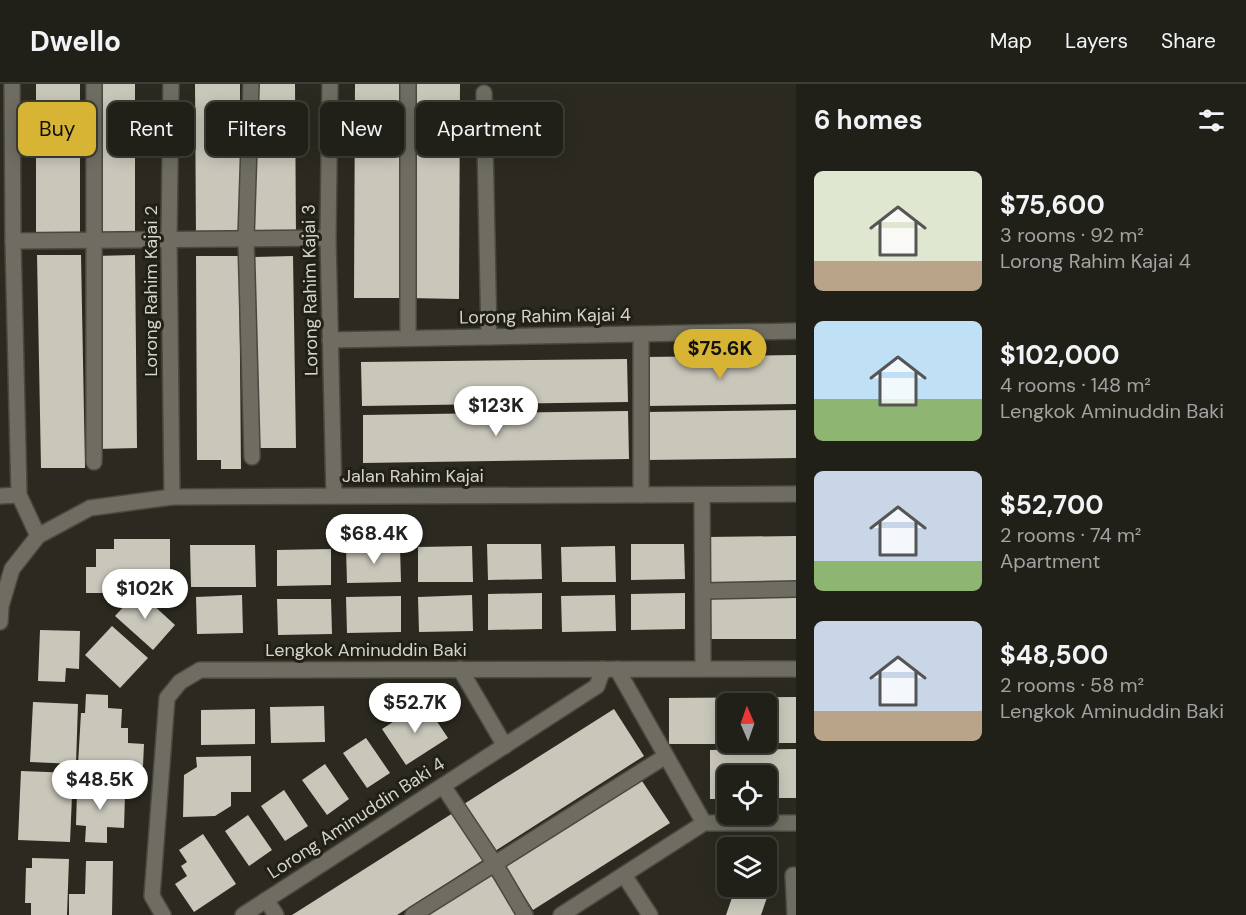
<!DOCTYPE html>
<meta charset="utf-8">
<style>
body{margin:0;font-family:"DM Sans",sans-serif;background:#2d2d25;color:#f1f3f6;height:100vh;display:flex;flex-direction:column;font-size:22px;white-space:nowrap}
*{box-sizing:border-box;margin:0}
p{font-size:20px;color:#a2a3a2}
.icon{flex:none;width:33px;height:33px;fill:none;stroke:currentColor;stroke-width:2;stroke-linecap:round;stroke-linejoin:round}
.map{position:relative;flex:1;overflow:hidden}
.details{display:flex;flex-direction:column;background:#212018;width:450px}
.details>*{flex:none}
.hud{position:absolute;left:18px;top:18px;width:570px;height:54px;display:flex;gap:12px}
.needle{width:39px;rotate:358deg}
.tools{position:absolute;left:717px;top:609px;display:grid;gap:12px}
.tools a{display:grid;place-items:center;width:60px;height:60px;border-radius:9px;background:#212018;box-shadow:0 3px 15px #0003,0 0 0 2px #3e3e37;font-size:30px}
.price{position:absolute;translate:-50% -51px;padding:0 14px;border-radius:21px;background:#fff;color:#222;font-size:20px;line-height:39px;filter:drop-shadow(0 2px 3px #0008)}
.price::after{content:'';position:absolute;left:50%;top:36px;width:18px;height:14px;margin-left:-9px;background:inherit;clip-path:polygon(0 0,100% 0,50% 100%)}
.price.selected{background:#d7b434;color:#111}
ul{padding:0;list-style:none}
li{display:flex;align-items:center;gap:18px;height:150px;padding:0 18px}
li span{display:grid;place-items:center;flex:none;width:168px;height:120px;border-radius:9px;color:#555}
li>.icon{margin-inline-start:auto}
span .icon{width:72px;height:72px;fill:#fffc;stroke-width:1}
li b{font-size:26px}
h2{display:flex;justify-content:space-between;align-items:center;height:72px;padding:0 18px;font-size:26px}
.chip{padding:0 21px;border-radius:9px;background:#212018;box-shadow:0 3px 15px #0003,0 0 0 2px #3e3e37;font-size:21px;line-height:54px}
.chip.selected{background:#d7b434;color:#111}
header{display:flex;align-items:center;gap:36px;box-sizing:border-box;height:84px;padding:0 30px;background:#212018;border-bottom:2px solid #3e3e37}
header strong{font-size:28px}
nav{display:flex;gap:33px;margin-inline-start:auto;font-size:21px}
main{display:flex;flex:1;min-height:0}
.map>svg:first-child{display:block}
</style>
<header>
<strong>Dwello</strong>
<nav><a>Map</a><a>Layers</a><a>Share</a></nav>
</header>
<main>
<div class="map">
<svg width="796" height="831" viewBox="0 0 796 831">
<rect width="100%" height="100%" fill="#2c2a20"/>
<g fill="#c9c6ba">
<rect x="36" y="0" width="44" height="154"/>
<rect x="93" y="0" width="42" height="156"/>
<path d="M195,0h45v155h-44z"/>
<path d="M249,0h46l1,156 -46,1z"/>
<path d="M355,0h47v214h-48z"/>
<path d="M410,0h50l-1,215 -50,-1z"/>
<path d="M37,171h44l4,213h-44z"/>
<path d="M135,171l2,193 -41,1 -2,-193z"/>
<path d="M196,172h43l2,213h-20v-9h-24z"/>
<path d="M293,172l3,192h-43l-4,-191z"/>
<path d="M796,271v49l-151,2 -1,-49z"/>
<path d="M627,275l1,43 -266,4 -1,-44z"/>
<path d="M796,326v48l-150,2 -1,-48z"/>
<path d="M628,327l1,48 -266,4v-48z"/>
<path d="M796,452v49l-89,1v-49z"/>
<path d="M114,455h56v49h-53v5h-31v-26h10v-18h18z"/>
<path d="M487,460h54l1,35 -54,1z"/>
<path d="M631,460h53l1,35 -54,1z"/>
<path d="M190,461h65l1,42h-65z"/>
<path d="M472,462l1,36h-55v-35z"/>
<path d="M615,462l1,36h-54l-1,-35z"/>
<path d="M400,463l1,35 -54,1 -1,-35z"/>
<path d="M331,465v36l-54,1v-36z"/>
<path d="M138,507l37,34 -22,25 -38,-34z"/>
<path d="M542,509v36l-54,1v-36z"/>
<path d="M685,509v36l-54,1v-36z"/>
<rect x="708" y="510" width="88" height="45"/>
<path d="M242,511l1,38 -46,1 -1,-37z"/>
<path d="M472,511l1,36 -54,1 -1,-35z"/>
<path d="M615,511l1,36 -54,1 -1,-36z"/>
<path d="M401,512v36l-54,1 -1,-36z"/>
<path d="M277,515h54l1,35 -54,1z"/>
<path d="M112,542l36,32 -28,30 -35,-33z"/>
<path d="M40,546l40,1 -1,38 -13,-1 -1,14 -27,-1z"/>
<path d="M86,610l22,1v13l14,1 -1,19h7v15l16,1 -1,22 -65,-2 3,-51h4z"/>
<path d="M796,613v46h-30v-39h-38v40h-59v-46z"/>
<path d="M33,618l45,2 -2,60 -46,-2z"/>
<path d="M424,618l24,36 -42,27 -24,-36z"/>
<path d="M324,622l1,36 -54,1 -1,-36z"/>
<path d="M255,625v35l-54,1v-35z"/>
<path d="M614,625l30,47 -149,95 -31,-47z"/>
<path d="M366,654l24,35 -23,15 -24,-35z"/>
<path d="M796,665v49h-30v-22h-38v23h-18v-49z"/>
<path d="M251,672v36h-20v14l-16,10 -32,1 1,-42 13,-8 -1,-10z"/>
<path d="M325,680l24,35 -22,16 -25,-35z"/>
<path d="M21,687l52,2 -3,69 -52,-2z"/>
<path d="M638,691l32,48 -137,87 -31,-48z"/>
<path d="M95,694l18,1v15l12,1 -1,33 -17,-1v16l-22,-1 1,-16 -10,-1 1,-33 18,1z"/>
<path d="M284,706l24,36 -23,15 -24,-35z"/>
<path d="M453,729l30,47 -86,55h-105z"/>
<path d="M248,731l24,35 -23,16 -24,-35z"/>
<path d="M203,750l33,50 -42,28 -19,-28 12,-8 -6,-10 6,-4 -8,-12z"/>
<path d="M32,774l37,1 -2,56h-36v-12h-6l1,-35h6z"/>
<path d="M86,777h27l-1,54h-43v-21h16z"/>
<path d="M489,788l28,43h-95z"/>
<path d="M766,793l7,3 -12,35h-35l10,-29h30z"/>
</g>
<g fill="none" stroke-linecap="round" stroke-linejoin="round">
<defs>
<g id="minor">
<path d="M12,0l1,157 6,254 19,41"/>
<path d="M171,0l-2,156 3,257"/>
<path d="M251,0l-5,154 6,219"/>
<path d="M330,0l-2,154 6,258"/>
<path d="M408,0v254"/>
<path d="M94,2v376"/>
<path d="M484,9l5,244"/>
<path d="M13,157l315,-3"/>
<path d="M641,250v161"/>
<path d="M330,256l466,-9"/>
<path d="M702,411l1,174"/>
<path d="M0,412l19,-1"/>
<path d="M703,507l93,-2"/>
<path d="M0,538l1,-16 11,-37 26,-33 52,-28 82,-11 624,-3"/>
<path d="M460,585l45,77"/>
<path d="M617,585l87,154"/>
<path d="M443,702l52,78 30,51"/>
<path d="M624,791l26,40"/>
<path d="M793,791l2,40"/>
<path d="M266,816l10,15"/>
<path d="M163,831l-11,-19 15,-198 13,-16 20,-12 596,-1"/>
<path d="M243,831l354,-229 6,-17"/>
<path d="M413,831l253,-159"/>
<path d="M561,831l143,-92h92"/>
</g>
</defs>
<use href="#minor" stroke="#4a4840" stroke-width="18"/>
<use href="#minor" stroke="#6f6d61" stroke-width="15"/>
</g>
<g text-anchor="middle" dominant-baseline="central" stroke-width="6" stroke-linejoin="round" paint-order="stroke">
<g font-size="18" fill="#d4d3cc" stroke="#222016">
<text transform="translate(310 206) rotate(-91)">Lorong Rahim Kajai 3</text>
<text transform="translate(151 207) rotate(-90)">Lorong Rahim Kajai 2</text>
<text transform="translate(545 232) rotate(-1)">Lorong Rahim Kajai 4</text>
<text x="413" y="392">Jalan Rahim Kajai</text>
<text x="366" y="566">Lengkok Aminuddin Baki</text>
<text transform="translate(356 734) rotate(-33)">Lorong Aminuddin Baki 4</text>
</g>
</g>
</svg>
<div class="tools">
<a><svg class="needle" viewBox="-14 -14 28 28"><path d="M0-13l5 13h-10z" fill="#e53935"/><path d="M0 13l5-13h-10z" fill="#a2a3a2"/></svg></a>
<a><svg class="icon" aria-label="locate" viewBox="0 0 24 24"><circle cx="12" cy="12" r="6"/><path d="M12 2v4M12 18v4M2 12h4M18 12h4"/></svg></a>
<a><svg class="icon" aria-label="layers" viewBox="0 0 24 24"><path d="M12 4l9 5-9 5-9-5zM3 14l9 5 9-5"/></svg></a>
</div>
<b class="price selected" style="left:720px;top:296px">$75.6K</b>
<b class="price" style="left:496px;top:353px">$123K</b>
<b class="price" style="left:374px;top:481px">$68.4K</b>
<b class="price" style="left:145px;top:536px">$102K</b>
<b class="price" style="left:415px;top:650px">$52.7K</b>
<b class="price" style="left:100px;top:727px">$48.5K</b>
<div class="hud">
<a class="chip selected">Buy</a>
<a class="chip">Rent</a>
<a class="chip">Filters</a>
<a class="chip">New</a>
<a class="chip">Apartment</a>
</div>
</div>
<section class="details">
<h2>6 homes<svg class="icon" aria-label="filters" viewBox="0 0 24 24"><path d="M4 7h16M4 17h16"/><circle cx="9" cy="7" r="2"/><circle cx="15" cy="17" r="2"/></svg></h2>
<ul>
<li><span style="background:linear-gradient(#dfe7d0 75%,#b9a48a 0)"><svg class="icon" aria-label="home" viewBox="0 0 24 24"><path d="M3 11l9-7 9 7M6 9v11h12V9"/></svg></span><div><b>$75,600</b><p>3 rooms · 92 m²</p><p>Lorong Rahim Kajai 4</p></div></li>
<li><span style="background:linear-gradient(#bfe0f5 65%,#8fb573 0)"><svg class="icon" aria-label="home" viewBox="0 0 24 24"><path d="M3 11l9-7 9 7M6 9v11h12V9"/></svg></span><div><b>$102,000</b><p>4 rooms · 148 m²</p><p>Lengkok Aminuddin Baki</p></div></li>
<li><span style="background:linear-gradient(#c9d6e8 75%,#8fb573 0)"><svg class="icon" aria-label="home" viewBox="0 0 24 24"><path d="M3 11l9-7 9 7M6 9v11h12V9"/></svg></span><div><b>$52,700</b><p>2 rooms · 74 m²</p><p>Apartment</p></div></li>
<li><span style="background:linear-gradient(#c9d6e8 75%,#b9a48a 0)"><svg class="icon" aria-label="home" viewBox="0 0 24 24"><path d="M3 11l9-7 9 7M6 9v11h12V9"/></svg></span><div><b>$48,500</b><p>2 rooms · 58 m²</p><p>Lengkok Aminuddin Baki</p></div></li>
</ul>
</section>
</main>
